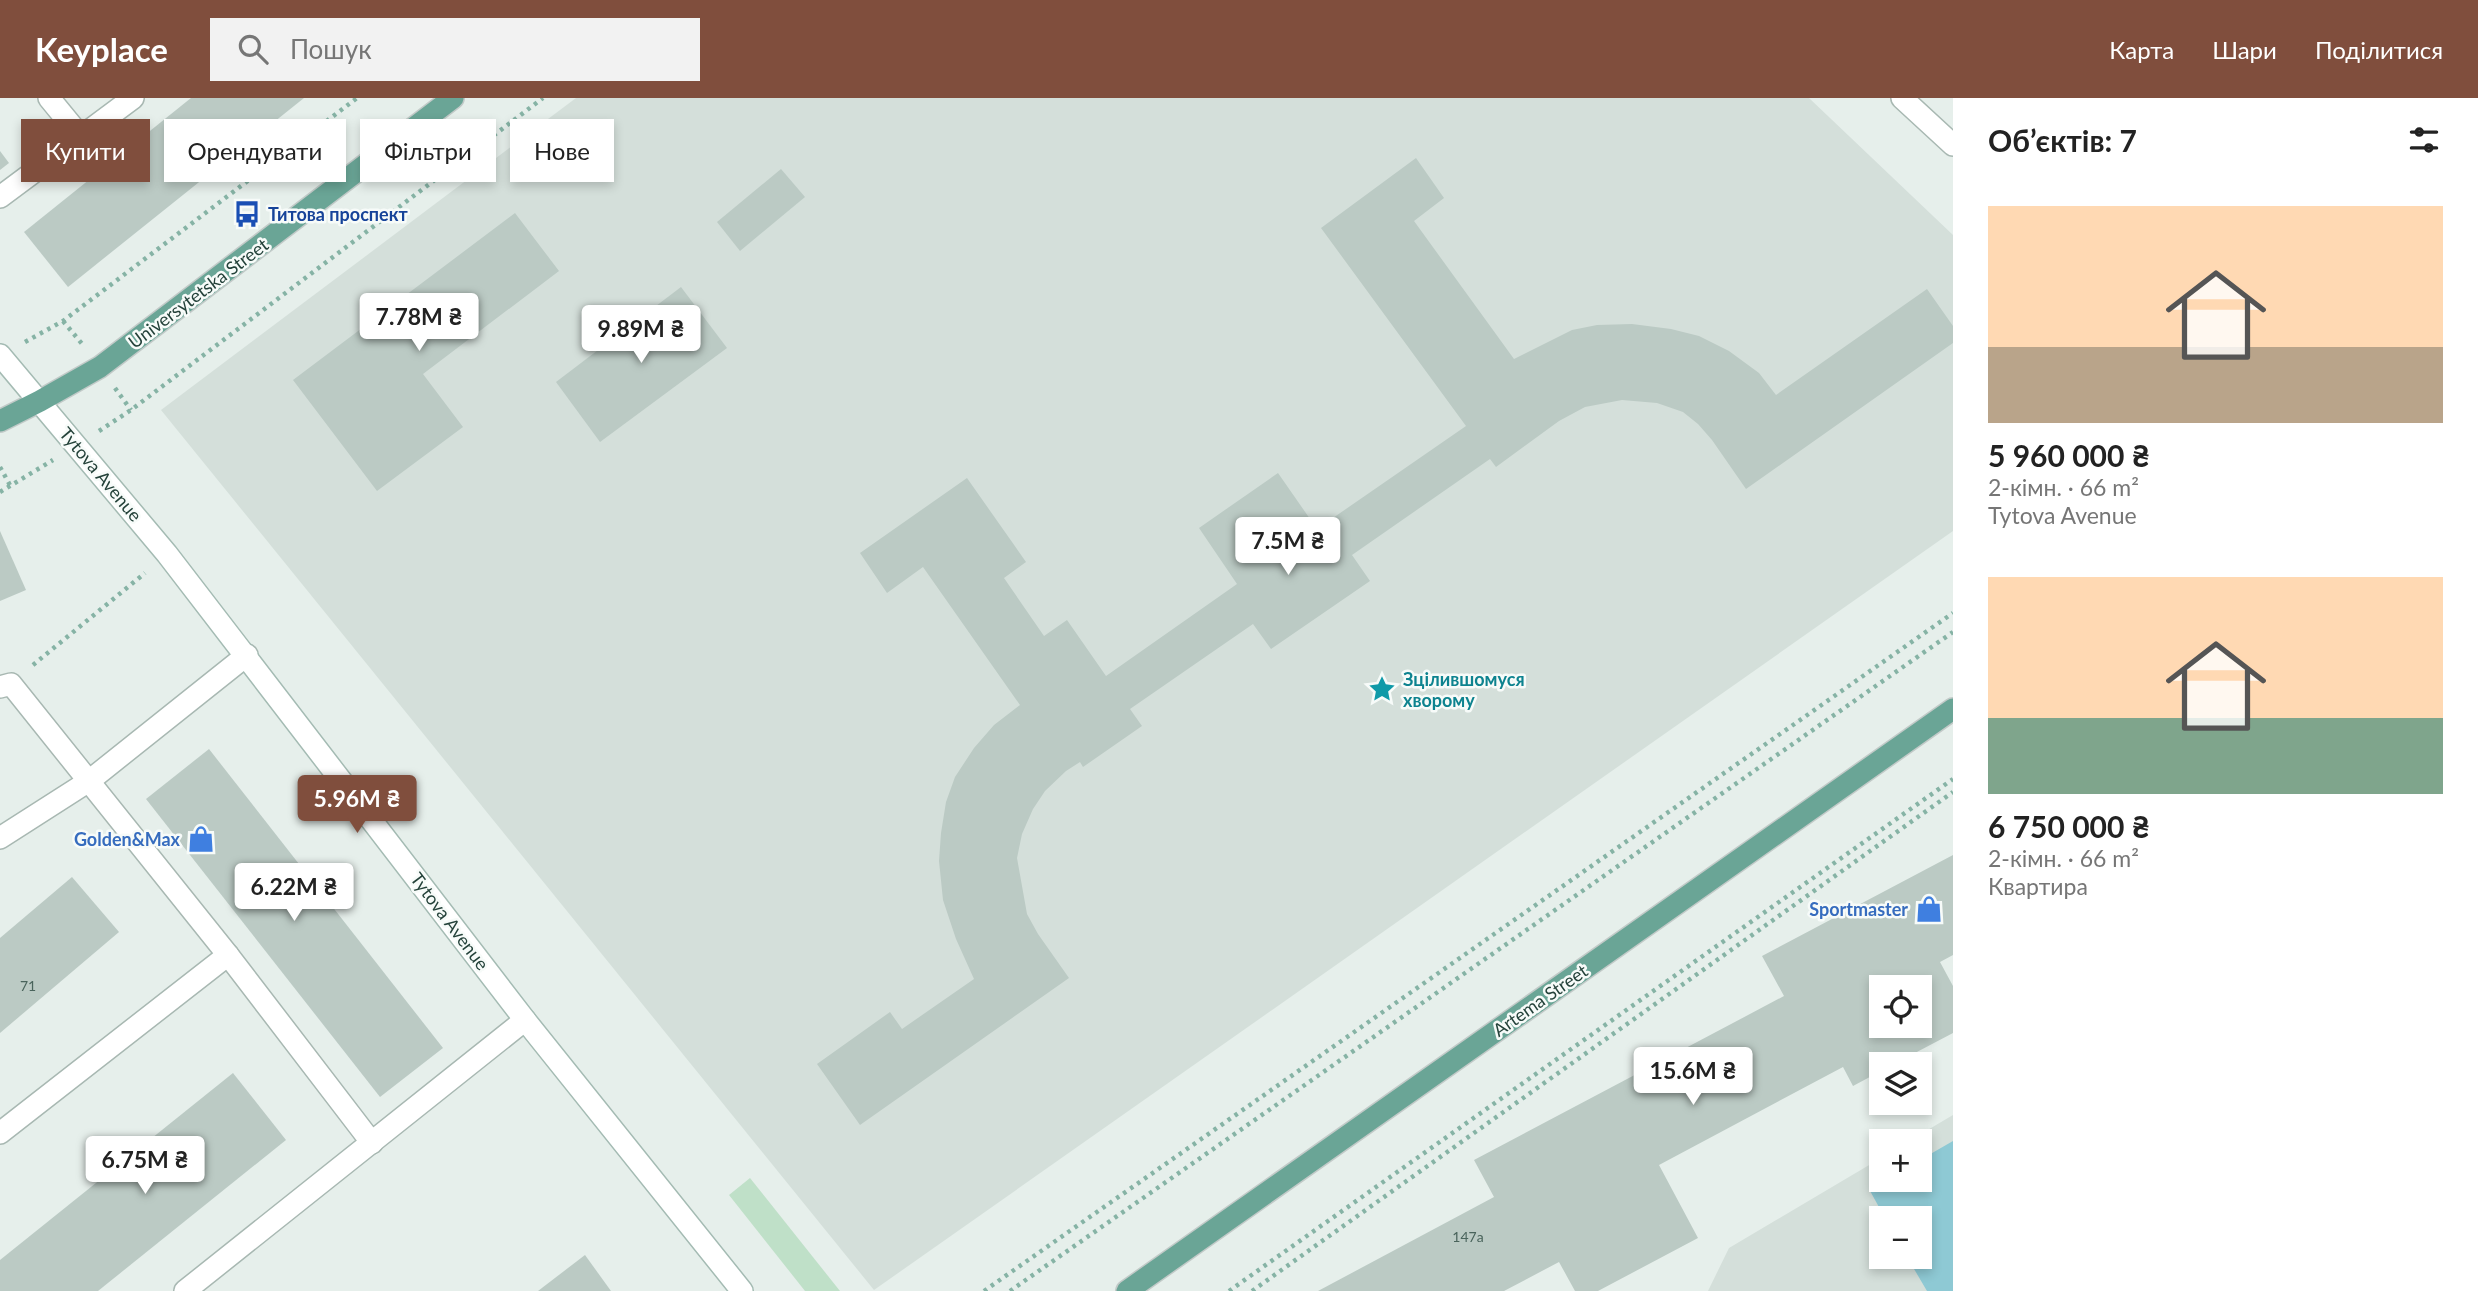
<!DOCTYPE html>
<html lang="uk">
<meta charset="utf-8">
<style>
body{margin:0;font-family:Lato,sans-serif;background:#f2f2f2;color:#222;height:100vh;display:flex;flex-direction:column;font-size:26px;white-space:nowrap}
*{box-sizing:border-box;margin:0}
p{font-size:23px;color:#767676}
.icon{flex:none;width:38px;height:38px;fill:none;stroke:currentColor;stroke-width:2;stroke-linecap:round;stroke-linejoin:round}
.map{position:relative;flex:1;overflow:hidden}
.panel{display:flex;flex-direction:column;background:#fff;width:525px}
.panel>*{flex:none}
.guide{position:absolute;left:21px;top:21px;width:665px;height:63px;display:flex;gap:14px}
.fabs{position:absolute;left:1869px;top:877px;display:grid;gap:14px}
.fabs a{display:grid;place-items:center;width:63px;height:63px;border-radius:0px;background:#fff;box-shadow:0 4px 10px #0003;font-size:35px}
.price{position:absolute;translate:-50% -60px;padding:0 16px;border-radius:7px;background:#fff;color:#222;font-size:23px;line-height:46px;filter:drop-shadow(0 2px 4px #0008)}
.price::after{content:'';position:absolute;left:50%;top:42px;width:21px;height:16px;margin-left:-10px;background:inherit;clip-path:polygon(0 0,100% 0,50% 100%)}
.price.on{background:#804e3d;color:#fff}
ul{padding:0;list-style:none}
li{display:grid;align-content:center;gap:14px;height:371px;padding:0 35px}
li span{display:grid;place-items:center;height:217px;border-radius:0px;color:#555}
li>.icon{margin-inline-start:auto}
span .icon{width:126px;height:126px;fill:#fffc;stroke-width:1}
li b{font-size:30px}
h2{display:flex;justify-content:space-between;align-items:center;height:84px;padding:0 35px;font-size:30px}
.tag{padding:0 24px;border-radius:0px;background:#fff;box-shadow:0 4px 10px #0003;font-size:24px;line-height:63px}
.tag.on{background:#804e3d;color:#fff}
header{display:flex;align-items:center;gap:42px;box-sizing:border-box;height:98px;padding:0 35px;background:#804e3d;color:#fff}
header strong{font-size:33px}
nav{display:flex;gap:38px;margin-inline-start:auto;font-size:24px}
.search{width:490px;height:63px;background:#f2f2f2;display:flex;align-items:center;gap:18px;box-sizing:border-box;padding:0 24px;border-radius:0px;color:#767676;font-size:26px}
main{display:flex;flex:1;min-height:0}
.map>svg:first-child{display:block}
</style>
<header>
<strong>Keyplace</strong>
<div class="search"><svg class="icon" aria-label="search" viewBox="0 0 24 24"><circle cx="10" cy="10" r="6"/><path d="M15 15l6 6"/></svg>Пошук</div>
<nav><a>Карта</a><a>Шари</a><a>Поділитися</a></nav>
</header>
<main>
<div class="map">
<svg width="1953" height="1193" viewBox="0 0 1953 1193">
<rect width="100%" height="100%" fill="#e6efeb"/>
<g fill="#d4dfda" fill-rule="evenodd">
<path d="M576,0h1233l144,137v296l-1079,759 -713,-880z"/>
<path d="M1953,1017v176h-245l21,-43 152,-90v22h39v-39h-11zM1881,1120h39v38h-39z"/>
</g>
<path fill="#bfe0c8" d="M750,1080l90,113h-35l-76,-96z"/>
<path fill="#8ec9d4" d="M1953,1043v150h-26l-20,-34 13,-1v-38h-35l-16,-29 17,-9h34v-20z"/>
<g fill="#bbcac4" fill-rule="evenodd">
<path d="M191,0h113l-236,189 -44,-55z"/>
<path d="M0,53l9,12 -9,7z"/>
<path d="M1416,60l28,40 -30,23 100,138 58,-29 25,-5 35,-1 39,5 28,7 30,15 30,22 17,22 151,-106 26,37v17l-207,146 -34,-49 -14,-16 -15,-12 -26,-9 -35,-3 -37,7 -26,14 -63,46 -6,-8 -138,96 18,26 -99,68 -18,-25 -123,85 12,17 -59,41 -3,-5 -14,9 -21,20 -12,18 -11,25 -5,24 10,56 11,20 31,44 -209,147 -43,-61 73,-52 12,17 72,-50 -18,-40 -13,-39 -4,-39 2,-28 5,-31 9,-25 19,-29 20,-23 26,-20 -97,-138 -36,26 -27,-40 107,-75 59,84 -22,16 40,58 23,-16 39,56 131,-92 -38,-56 79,-55 39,56 149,-103 -145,-198z"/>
<path d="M781,71l24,28 -65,54 -23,-29z"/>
<path d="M515,115l44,58 -136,103 40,53 -86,64 -84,-111z"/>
<path d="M681,189l46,61 -127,94 -44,-60z"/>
<path d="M0,433l26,59 -26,11z"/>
<path d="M209,651l234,299 -63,49 -234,-298z"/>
<path d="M1953,757v100l-13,7 13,24v47l-59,31h-13v7l-28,15 -10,-19 -184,98 39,73 -100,53h-23l-16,-29 -55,29h-186l176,-94 -20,-37 310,-164 -22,-40zM1881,889h39v39h-39z"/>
<path d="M72,779l47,55 -119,101v-95z"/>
<path d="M233,975l53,67 -188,151h-98v-31z"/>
<path d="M585,1157l26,36h-73z"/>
</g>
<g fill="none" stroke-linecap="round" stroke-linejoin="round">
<defs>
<g id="lane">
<path d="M49,0l32,39"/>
<path d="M0,99l133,-99"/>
<path d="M0,589l11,-3 217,271 144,188"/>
<path d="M0,740l89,-57 158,-126"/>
<path d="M0,1035l228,-178"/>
<path d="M185,1193l340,-271"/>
</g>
<path id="street" d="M1902,0l51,47"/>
<path id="secondary" d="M0,257l167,199 358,466 217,271"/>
<g id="primary">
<path d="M0,323l40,-20 60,-34 353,-269"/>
<path d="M1127,1193l826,-582"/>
</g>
</defs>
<use href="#lane" stroke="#a8b8b2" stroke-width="24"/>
<use href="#street" stroke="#a8b8b2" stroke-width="24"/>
<use href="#secondary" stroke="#a4bbb3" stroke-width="24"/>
<use href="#primary" stroke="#c2cac8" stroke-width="24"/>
<g stroke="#86b3a5" stroke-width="4.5" stroke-dasharray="3.5 5" stroke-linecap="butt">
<path d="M63,223l20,24"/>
<path d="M25,244l38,-21 294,-223"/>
<path d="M115,290l16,22"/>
<path d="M99,333l32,-21 412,-312"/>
<path d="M0,369l11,20"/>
<path d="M0,394l53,-32"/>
<path d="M33,567l112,-92"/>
<path d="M984,1193l969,-678"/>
<path d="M1010,1193l943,-659"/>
<path d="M1229,1193l724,-512"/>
<path d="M1252,1193l701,-499"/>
</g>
<use href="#lane" stroke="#fff" stroke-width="21"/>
<use href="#street" stroke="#fff" stroke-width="21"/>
<use href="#secondary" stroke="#fff" stroke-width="21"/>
<use href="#primary" stroke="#6aa596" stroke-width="21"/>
</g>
<defs>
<symbol id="bus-bare" viewBox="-9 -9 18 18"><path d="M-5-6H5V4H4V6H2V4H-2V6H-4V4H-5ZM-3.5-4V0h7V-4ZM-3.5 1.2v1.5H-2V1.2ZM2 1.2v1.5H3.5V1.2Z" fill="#1a4fb4" stroke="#f7fbf9" stroke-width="2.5" paint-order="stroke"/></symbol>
<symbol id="sight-bare" viewBox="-9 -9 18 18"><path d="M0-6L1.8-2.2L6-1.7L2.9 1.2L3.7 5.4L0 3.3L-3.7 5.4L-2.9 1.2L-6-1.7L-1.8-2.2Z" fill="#0f9aa8" stroke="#f7fbf9" stroke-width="2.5" paint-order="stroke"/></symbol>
<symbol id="shop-bare" viewBox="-9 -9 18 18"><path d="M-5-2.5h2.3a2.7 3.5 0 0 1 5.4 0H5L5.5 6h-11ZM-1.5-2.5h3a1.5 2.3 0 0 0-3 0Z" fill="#3f7fe0" stroke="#f7fbf9" stroke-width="2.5" paint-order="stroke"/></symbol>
</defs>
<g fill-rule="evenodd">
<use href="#bus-bare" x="228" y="97" width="38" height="38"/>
<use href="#sight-bare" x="1363" y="572" width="38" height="38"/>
<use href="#shop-bare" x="182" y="722" width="38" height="38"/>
<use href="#shop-bare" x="1910" y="792" width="38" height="38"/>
</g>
<g text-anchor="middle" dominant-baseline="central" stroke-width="5" stroke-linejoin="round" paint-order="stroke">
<g font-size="14" fill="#4a645c">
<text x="28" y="887">71</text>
<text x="1468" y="1138">147а</text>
</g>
<g font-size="18" font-weight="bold" fill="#164399" stroke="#f7fbf9" text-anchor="start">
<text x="268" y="116">Титова проспект</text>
</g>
<g font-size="18" fill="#24423a" stroke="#f7fbf9">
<text transform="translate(198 195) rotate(-37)">Universytetska Street</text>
<text transform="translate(101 376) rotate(50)">Tytova Avenue</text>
<text transform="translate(450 823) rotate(53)">Tytova Avenue</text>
<text transform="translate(1540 902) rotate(-35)">Artema Street</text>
</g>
<g font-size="18" font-weight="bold" fill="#0d838f" stroke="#f7fbf9" text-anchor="start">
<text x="1403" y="581">Зцілившомуся<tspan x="1403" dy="21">хворому</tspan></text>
</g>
<g font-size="18" font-weight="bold" fill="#366cbe" stroke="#f7fbf9" text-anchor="end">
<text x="180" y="741">Golden&amp;Max</text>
<text x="1908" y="811">Sportmaster</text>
</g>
</g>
</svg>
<div class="fabs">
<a><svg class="icon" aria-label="locate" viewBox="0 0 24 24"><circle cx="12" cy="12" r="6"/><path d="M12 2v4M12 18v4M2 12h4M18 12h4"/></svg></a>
<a><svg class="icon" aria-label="layers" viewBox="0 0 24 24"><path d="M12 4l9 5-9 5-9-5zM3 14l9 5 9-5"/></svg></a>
<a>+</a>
<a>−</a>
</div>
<b class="price" style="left:419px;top:255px">7.78M ₴</b>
<b class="price" style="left:641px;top:267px">9.89M ₴</b>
<b class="price" style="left:1288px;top:479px">7.5M ₴</b>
<b class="price on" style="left:357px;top:737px">5.96M ₴</b>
<b class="price" style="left:294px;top:825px">6.22M ₴</b>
<b class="price" style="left:1693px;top:1009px">15.6M ₴</b>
<b class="price" style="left:145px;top:1098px">6.75M ₴</b>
<div class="guide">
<a class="tag on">Купити</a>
<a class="tag">Орендувати</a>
<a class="tag">Фільтри</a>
<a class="tag">Нове</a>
</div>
</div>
<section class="panel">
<h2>Об’єктів: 7<svg class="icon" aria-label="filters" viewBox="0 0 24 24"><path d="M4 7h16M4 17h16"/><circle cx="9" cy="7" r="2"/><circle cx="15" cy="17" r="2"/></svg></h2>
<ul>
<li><span style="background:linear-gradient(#ffd9b3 65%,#b9a48a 0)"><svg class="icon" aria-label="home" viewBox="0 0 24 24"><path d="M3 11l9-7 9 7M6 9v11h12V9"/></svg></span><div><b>5 960 000 ₴</b><p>2-кімн. · 66 m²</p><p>Tytova Avenue</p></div></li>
<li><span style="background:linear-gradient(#ffd9b3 65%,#7fa58c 0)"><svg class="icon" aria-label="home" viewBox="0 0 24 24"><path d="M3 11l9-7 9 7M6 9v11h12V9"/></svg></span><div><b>6 750 000 ₴</b><p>2-кімн. · 66 m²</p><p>Квартира</p></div></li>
</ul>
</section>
</main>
